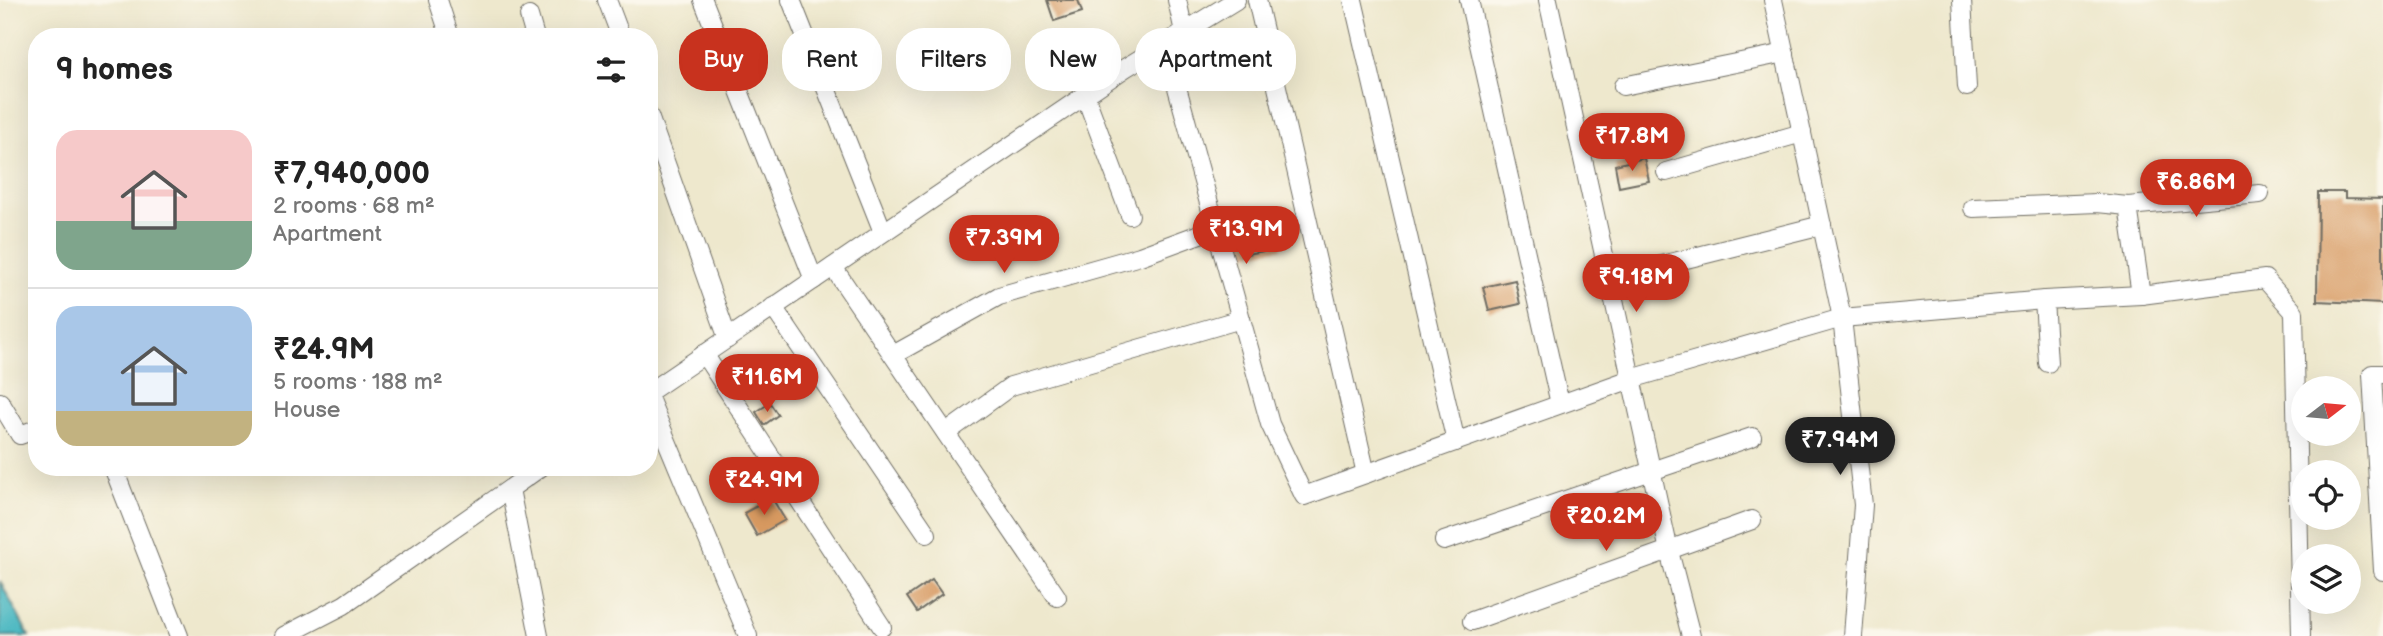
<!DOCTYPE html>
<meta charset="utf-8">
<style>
body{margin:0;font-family:"Balsamiq Sans",sans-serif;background:#f6f6f6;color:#222;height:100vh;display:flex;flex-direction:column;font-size:26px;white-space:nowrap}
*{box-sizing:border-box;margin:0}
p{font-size:23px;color:#767676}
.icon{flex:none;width:38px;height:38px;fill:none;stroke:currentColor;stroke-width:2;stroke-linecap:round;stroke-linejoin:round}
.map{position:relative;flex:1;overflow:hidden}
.drawer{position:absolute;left:28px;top:28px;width:630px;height:448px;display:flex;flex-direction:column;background:#fff;border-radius:28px;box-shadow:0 7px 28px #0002}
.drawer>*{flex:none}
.hud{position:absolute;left:679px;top:28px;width:665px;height:63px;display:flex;gap:14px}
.needle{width:46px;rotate:74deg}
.fabs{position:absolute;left:2291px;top:376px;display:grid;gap:14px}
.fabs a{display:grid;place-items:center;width:70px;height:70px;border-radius:50%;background:#fff;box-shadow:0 7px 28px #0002;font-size:35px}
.price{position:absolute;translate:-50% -60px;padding:0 16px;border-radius:24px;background:#c8321e;color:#fff;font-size:23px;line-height:46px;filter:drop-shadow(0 2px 4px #0008)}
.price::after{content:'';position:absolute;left:50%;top:42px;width:21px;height:16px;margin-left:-10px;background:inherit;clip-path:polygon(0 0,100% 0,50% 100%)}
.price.current{background:#222;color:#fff}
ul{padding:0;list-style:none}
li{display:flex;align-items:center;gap:21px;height:175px;padding:0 28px}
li+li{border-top:2px solid #e0e0e0}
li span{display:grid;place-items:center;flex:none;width:196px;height:140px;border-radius:21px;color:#555}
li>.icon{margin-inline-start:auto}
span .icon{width:84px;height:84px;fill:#fffc;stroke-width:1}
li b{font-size:30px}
h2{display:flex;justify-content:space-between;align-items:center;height:84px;padding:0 28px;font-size:30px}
.pill{padding:0 24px;border-radius:28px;background:#fff;box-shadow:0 7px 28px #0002;font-size:24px;line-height:63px}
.pill.current{background:#c8321e;color:#fff}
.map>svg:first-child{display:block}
</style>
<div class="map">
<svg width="2383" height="636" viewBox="0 0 2383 636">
<rect width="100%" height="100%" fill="#fbf7ec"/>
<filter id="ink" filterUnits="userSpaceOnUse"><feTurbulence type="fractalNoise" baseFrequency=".0143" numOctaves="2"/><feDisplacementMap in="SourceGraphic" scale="14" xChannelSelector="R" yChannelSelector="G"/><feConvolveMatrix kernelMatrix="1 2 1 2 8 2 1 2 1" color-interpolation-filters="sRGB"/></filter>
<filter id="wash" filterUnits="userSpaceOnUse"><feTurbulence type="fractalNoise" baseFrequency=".00686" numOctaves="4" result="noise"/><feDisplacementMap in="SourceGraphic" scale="28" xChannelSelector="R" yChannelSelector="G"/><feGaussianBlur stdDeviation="1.57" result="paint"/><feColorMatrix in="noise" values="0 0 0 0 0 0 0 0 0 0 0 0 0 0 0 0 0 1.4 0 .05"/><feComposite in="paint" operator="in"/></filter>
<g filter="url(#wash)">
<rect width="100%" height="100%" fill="#eee8cd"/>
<path fill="#48b7c1" stroke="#3a7176" stroke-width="2" d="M0,581l29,55h-29z"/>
<g id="blocks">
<g fill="#d79960">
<path d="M1047,0h31l4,12 -28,9z"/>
<path d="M1644,158l5,23 -30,6 -4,-22z"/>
<path d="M2318,192h27v6l38,1v105l-66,-3z"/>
<path d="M1277,217l5,31 -41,7 -5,-31z"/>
<path d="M1515,280l5,24 -31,7 -6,-24z"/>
<path d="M770,403l8,12 -14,10 -8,-13z"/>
<path d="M772,498l13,22 -28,16 -13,-23z"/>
<path d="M932,580l10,14 -25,18 -10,-15z"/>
</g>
</g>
</g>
<g filter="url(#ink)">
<use href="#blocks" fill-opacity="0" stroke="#6f6d64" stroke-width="2"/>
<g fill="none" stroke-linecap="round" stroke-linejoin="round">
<defs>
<g id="minor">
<path d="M438,0l12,37"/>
<path d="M607,0l14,37"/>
<path d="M703,0l111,280"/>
<path d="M791,0l92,232"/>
<path d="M1177,0l7,32"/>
<path d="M1257,0l109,474"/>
<path d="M1353,0l103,442"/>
<path d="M1469,0l91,404"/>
<path d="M1548,0l121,551 22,85"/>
<path d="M1773,0l69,318 21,187 -10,131"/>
<path d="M1962,0l5,87"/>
<path d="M529,16l6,21"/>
<path d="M1165,44l105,380 34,72 327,-117 211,-61 202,-18 97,-5 124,-16 29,33 7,324"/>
<path d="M1623,86l162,-33"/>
<path d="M1085,95l45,120"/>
<path d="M649,116l79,223"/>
<path d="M1666,172l136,-39"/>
<path d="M2128,206l13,89"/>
<path d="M1973,208l124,-5 31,3 132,-12"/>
<path d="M833,267l224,330"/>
<path d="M1634,272l188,-47"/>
<path d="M2044,300l4,63"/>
<path d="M773,307l154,227"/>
<path d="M704,354l178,273"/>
<path d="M893,355l106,-59 141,-40 76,-28"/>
<path d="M2383,374h-11l11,197"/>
<path d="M649,392l476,-324 111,-68"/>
<path d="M649,398l99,238"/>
<path d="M0,402l20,33 17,-6"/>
<path d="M946,433l65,-47 230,-67"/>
<path d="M113,467l66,169"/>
<path d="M510,489l29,147"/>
<path d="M1444,541l308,-104"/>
<path d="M1472,621l280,-101"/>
<path d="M284,636l60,-31 197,-138"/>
</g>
</defs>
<use href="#minor" stroke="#6f6d64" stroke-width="20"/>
<use href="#minor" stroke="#fff" stroke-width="18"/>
</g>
</g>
</svg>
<div class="fabs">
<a><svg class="needle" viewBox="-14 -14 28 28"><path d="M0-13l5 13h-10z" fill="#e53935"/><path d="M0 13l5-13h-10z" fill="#767676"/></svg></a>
<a><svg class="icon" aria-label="locate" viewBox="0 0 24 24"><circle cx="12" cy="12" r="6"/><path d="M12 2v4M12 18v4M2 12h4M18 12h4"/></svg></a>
<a><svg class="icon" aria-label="layers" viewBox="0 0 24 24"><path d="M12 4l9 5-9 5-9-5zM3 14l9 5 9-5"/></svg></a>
</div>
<b class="price" style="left:1632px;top:173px">₹17.8M</b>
<b class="price" style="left:2196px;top:219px">₹6.86M</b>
<b class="price" style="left:1246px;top:266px">₹13.9M</b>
<b class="price" style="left:1004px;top:275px">₹7.39M</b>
<b class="price" style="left:1636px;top:314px">₹9.18M</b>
<b class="price" style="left:767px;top:414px">₹11.6M</b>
<b class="price current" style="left:1840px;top:477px">₹7.94M</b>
<b class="price" style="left:764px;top:517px">₹24.9M</b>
<b class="price" style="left:1606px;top:553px">₹20.2M</b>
<div class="hud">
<a class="pill current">Buy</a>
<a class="pill">Rent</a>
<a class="pill">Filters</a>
<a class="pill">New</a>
<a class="pill">Apartment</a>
</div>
<section class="drawer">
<h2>9 homes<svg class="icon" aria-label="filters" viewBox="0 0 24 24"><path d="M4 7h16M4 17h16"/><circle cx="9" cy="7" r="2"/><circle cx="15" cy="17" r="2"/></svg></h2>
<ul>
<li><span style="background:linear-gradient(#f6c9c9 65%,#7fa58c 0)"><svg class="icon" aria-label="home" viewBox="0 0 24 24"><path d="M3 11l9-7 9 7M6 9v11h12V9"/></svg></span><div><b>₹7,940,000</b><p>2 rooms · 68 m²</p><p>Apartment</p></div></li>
<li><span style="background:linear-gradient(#a9c7e8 75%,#c2b280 0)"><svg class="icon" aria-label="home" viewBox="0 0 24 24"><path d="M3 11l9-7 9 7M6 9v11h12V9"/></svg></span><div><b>₹24.9M</b><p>5 rooms · 188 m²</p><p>House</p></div></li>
</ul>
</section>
</div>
